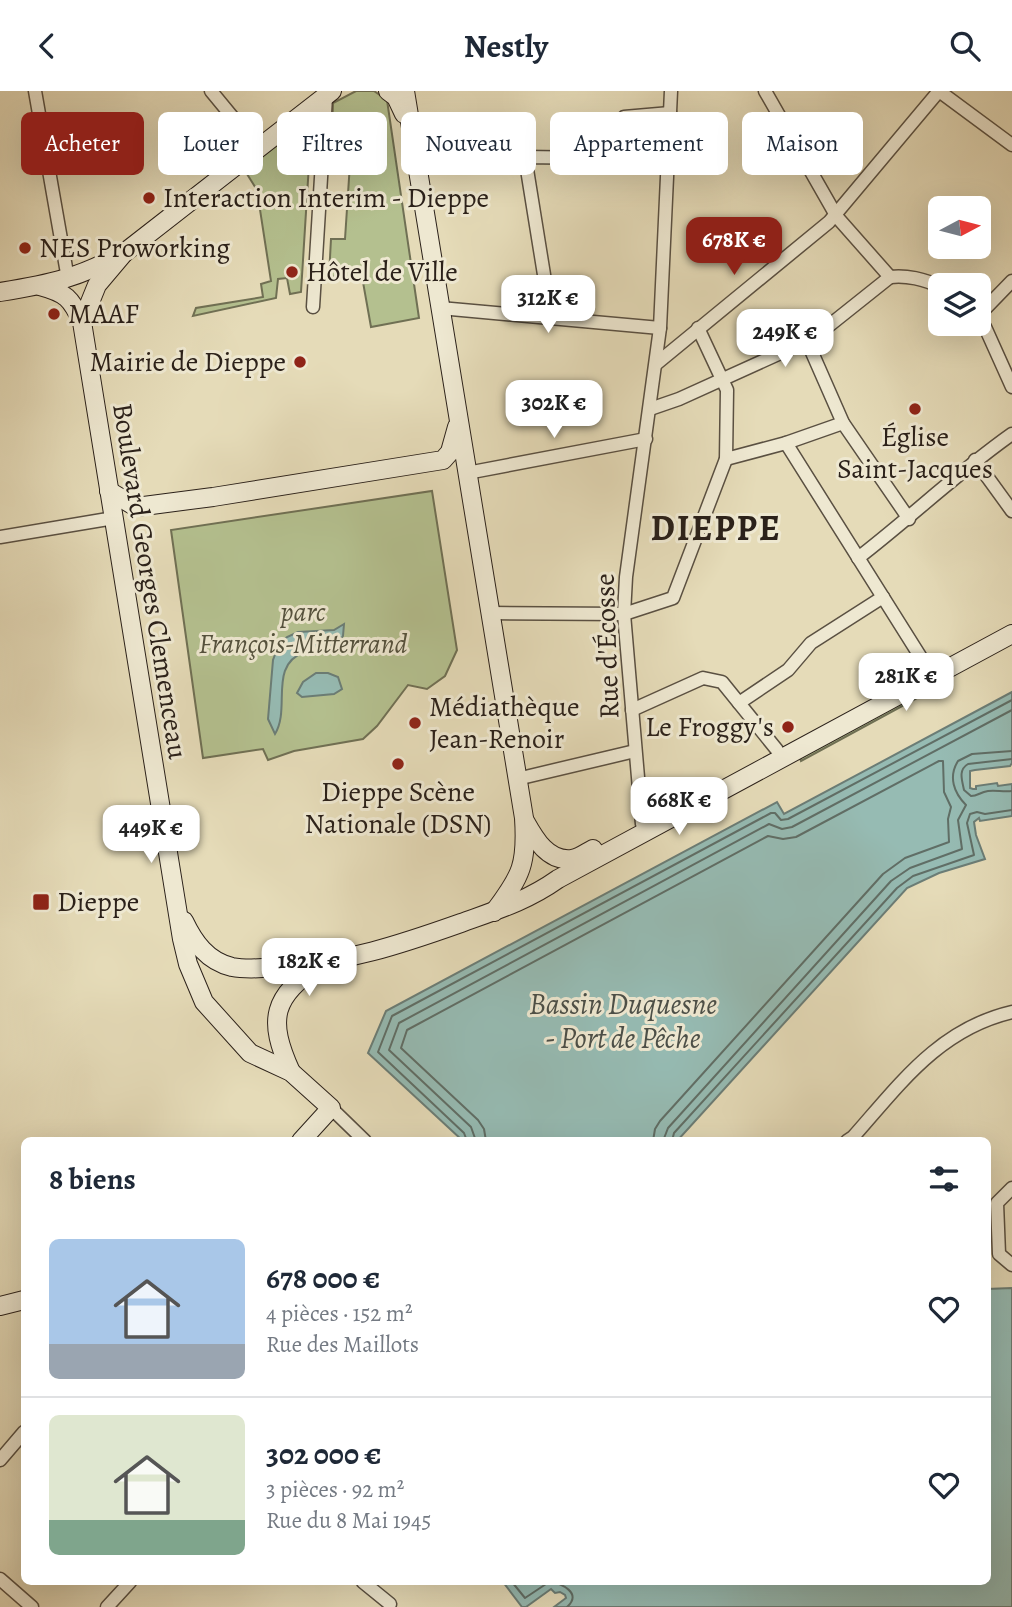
<!DOCTYPE html>
<html lang="fr">
<meta charset="utf-8">
<style>
body{margin:0;font-family:Alegreya,serif;background:#f6f6f7;color:#1f2937;height:100vh;display:flex;flex-direction:column;font-size:26px;white-space:nowrap}
*{box-sizing:border-box;margin:0}
p{font-size:23px;color:#747a83}
.icon{flex:none;width:38px;height:38px;fill:none;stroke:currentColor;stroke-width:2;stroke-linecap:round;stroke-linejoin:round}
.map{position:relative;flex:1;overflow:hidden}
.side{position:absolute;left:21px;top:1046px;width:970px;height:448px;display:flex;flex-direction:column;background:#fff;border-radius:10px;box-shadow:0 7px 28px #0002}
.side>*{flex:none}
.top-card{position:absolute;left:21px;top:21px;width:971px;height:63px;display:flex;gap:14px}
.needle{width:46px;rotate:83deg}
.controls{position:absolute;left:928px;top:105px;display:grid;gap:14px}
.controls a{display:grid;place-items:center;width:63px;height:63px;border-radius:10px;background:#fff;box-shadow:0 7px 28px #0002;font-size:35px}
.price{position:absolute;translate:-50% -60px;padding:0 16px;border-radius:14px;background:#fff;color:#222;font-size:23px;line-height:46px;filter:drop-shadow(0 2px 4px #0008)}
.price::after{content:'';position:absolute;left:50%;top:42px;width:21px;height:16px;margin-left:-10px;background:inherit;clip-path:polygon(0 0,100% 0,50% 100%)}
.price.active{background:#8f2418;color:#fff}
ul{padding:0;list-style:none}
li{display:flex;align-items:center;gap:21px;height:175px;padding:0 28px}
li+li{border-top:2px solid #e0e1e3}
li span{display:grid;place-items:center;flex:none;width:196px;height:140px;border-radius:10px;color:#555}
li>.icon{margin-inline-start:auto}
span .icon{width:84px;height:84px;fill:#fffc;stroke-width:1}
li b{font-size:30px}
h2{display:flex;justify-content:space-between;align-items:center;height:84px;padding:0 28px;font-size:30px}
.tag{padding:0 24px;border-radius:10px;background:#fff;box-shadow:0 7px 28px #0002;font-size:24px;line-height:63px}
.tag.active{background:#8f2418;color:#fff}
header{display:flex;justify-content:space-between;align-items:center;height:91px;padding:0 28px;background:#fff;font-size:32px;font-weight:700}
.map>svg:first-child{display:block}
</style>
<header><svg class="icon" aria-label="back" viewBox="0 0 24 24"><path d="M15 5l-7 7 7 7"/></svg>Nestly<svg class="icon" aria-label="search" viewBox="0 0 24 24"><circle cx="10" cy="10" r="6"/><path d="M15 15l6 6"/></svg></header>
<div class="map">
<svg width="1012" height="1516" viewBox="0 0 1012 1516">
<rect width="100%" height="100%" fill="#e5dbb8"/>
<filter id="stains"><feTurbulence type="fractalNoise" baseFrequency=".00286" numOctaves="4"/><feColorMatrix values="0 0 0 0 .2 0 0 0 0 .09 0 0 0 0 .02 0 0 0 .5 -.17"/></filter>
<radialGradient id="worn" r=".72"><stop offset=".6" stop-color="#630" stop-opacity="0"/><stop offset="1" stop-color="#630" stop-opacity=".3"/></radialGradient>
<g fill="#b4c08f" stroke="#707054" stroke-width="2">
<path d="M356,0h18l13,9 32,218 -48,9 -8,-45 -34,-6 2,-37h14l7,-106h-20l1,-30z"/>
<path d="M312,25l-11,176 -11,2 -3,-16 -9,1 -2,19 -83,18 3,-8 67,-11 -2,-13 10,-3 -14,-91 -15,-24z"/>
<path d="M432,400l25,159 -12,26 -18,13 -19,-4 -31,41 -14,13 -69,12 -26,9 -5,-11 -60,9 -32,-228z"/>
<path d="M940,591l1,3 -140,76 -1,-3z"/>
</g>
<g fill="#96bbb3" stroke="#6b7d76" stroke-width="2">
<path d="M344,533l-1,12 -7,10c-10,2 -22,2 -32,6 -36,14 -13,56 -29,82l-7,-15 5,-59 6,-16 8,-7 11,-5 36,-2z"/>
<path d="M316,582h12l10,4 4,12 -8,5 -32,3 -5,-4 6,-11z"/>
<path d="M1012,601v71l-2,3 -35,4 -5,1v17l3,1h3v-3l21,-3 1,3 14,-2v32l-32,5 -1,-3 -5,4 2,13 9,24 -46,14 -32,15 -230,253h-214l-95,-88 18,-42 391,-209 7,12z"/>
<path d="M1012,1197v319h-458l12,-9 -1,-3 -5,-3 -5,1 -4,-4 -25,18h-4l-19,-25h484v-293z"/>
</g>
<g fill="none" stroke-linecap="round" stroke-linejoin="round">
<g stroke="#606e66" stroke-width="2">
<path d="M1012,668l-44,5c-10,6 -6,16 -4,26l7,6c7,0 9,-4 17,-5 8,-1 15,1 24,0"/>
<path d="M467,1050l-3,-8 -86,-81 14,-36 379,-203h4l6,7 7,-1 224,-119"/>
<path d="M476,1050l-5,-14 -82,-77 10,-27 370,-199 13,5 10,-2 220,-117"/>
<path d="M486,1050l-2,-12 -6,-9 -77,-72 6,-18 361,-194 15,3 13,-2 143,-76h4l1,31 7,15 -3,12 1,23 -44,16 -22,16 -223,247 -5,8 -2,12"/>
<path d="M663,1050l5,-13 223,-247 19,-13 52,-19 -4,-29 8,-15c-12,-12 -18,-28 -8,-44l14,-7 40,-3"/>
<path d="M672,1050l2,-8 223,-245 16,-12 61,-21 -7,-32 3,-9 7,-2 8,2 27,-4"/>
<path d="M512,1491l13,16 24,-16c12,1 34,11 18,25"/>
</g>
<defs>
<g id="street">
<path d="M35,0l33,188"/>
<path d="M211,0l47,57"/>
<path d="M765,0l72,126 53,60"/>
<path d="M939,0l73,54"/>
<path d="M624,26l46,-4"/>
<path d="M525,66l26,161"/>
<path d="M416,69l109,-3 142,2"/>
<path d="M890,186c16,-2 35,2 50,10"/>
<path d="M313,216l13,-210"/>
<path d="M440,217l220,20"/>
<path d="M978,225l34,-35"/>
<path d="M978,227l7,9 27,60"/>
<path d="M807,250l36,82 66,96"/>
<path d="M656,273l173,-142 110,-131"/>
<path d="M650,318l29,-10 128,-58 14,-9 69,-55"/>
<path d="M786,352l144,229"/>
<path d="M726,368l60,-16 57,-20"/>
<path d="M975,369l37,51"/>
<path d="M467,382l179,-34"/>
<path d="M0,446l114,-19"/>
<path d="M858,467c52,-40 100,-86 154,-124"/>
<path d="M490,522l134,1 49,-16 53,-139 1,-69 -29,-62"/>
<path d="M739,612l49,-33 23,-27 72,-46"/>
<path d="M632,619l71,-32 19,4 55,68"/>
<path d="M517,688l118,-28"/>
<path d="M642,733l-18,-210 2,-37 34,-249 11,-237"/>
<path d="M331,1017l34,33"/>
<path d="M847,1050l6,-4c47,-53 86,-108 159,-125"/>
<path d="M1012,1097l-15,15 2,51 13,11"/>
<path d="M0,1369l24,-28"/>
<path d="M0,1488l32,28"/>
<path d="M363,1491l27,22"/>
<path d="M107,1516l23,-25"/>
</g>
<g id="secondary">
<path d="M388,0l8,6 8,17"/>
<path d="M405,0l119,727c3,46 -2,57 -30,94"/>
<path d="M124,162l-27,32 -15,37 100,617 6,25 16,38 46,51 41,19 40,36 -30,33"/>
<path d="M40,195c26,7 31,12 42,36"/>
<path d="M0,201c50,-8 79,-14 124,-39l208,-162"/>
<path d="M109,400l27,16 77,-10 230,-37 7,-8 7,-25"/>
<path d="M525,730c10,18 23,41 47,38 7,-1 15,-7 21,-10"/>
<path d="M184,830c10,21 23,40 48,46 16,3 32,1 48,0 67,-5 119,-22 181,-44 36,-13 66,-22 97,-44l454,-245"/>
<path d="M291,981c-24,-53 -19,-75 30,-108"/>
<path d="M0,1215l24,-6"/>
</g>
</defs>
<use href="#street" stroke="#5a5042" stroke-width="15"/>
<use href="#secondary" stroke="#2b211a" stroke-width="20"/>
<use href="#street" stroke="#eee8d1" stroke-width="12"/>
<use href="#secondary" stroke="#eee8d1" stroke-width="18"/>
</g>
<g fill="#8f2418" stroke="#eee8d1" stroke-width="2.5">
<circle cx="149" cy="107" r="7"/>
<circle cx="25" cy="157" r="7"/>
<circle cx="292" cy="181" r="7"/>
<circle cx="54" cy="223" r="7"/>
<circle cx="300" cy="271" r="7"/>
<circle cx="915" cy="318" r="7"/>
<circle cx="415" cy="632" r="7"/>
<circle cx="788" cy="636" r="7"/>
<circle cx="398" cy="673" r="7"/>
<rect x="32" y="802" width="18" height="18" rx="3.5"/>
</g>
<g text-anchor="middle" dominant-baseline="central" stroke-width="6" stroke-linejoin="round" paint-order="stroke">
<g font-size="28" fill="#2b211a" stroke="#eee8d1" text-anchor="start">
<text x="163" y="107">Interaction Interim - Dieppe</text>
<text x="39" y="157">NES Proworking</text>
<text x="306" y="181">Hôtel de Ville</text>
<text x="68" y="223">MAAF</text>
<text x="286" y="271" text-anchor="end">Mairie de Dieppe</text>
<text x="915" y="346" text-anchor="middle">Église<tspan x="915" dy="32">Saint-Jacques</tspan></text>
<text x="429" y="616">Médiathèque<tspan x="429" dy="32">Jean-Renoir</tspan></text>
<text x="774" y="636" text-anchor="end">Le Froggy's</text>
<text x="398" y="701" text-anchor="middle">Dieppe Scène<tspan x="398" dy="32">Nationale (DSN)</tspan></text>
<text x="57" y="811">Dieppe</text>
</g>
<g font-size="28" fill="#2b211a" stroke="#eee8d1">
<text transform="translate(150 490) rotate(81)">Boulevard Georges Clemenceau</text>
<text transform="translate(607 555) rotate(-92)">Rue d'Écosse</text>
</g>
<g font-size="28" font-style="italic" fill="#54513d" stroke="#eee8d1">
<text x="303" y="521">parc<tspan x="303" dy="32">François-Mitterrand</tspan></text>
</g>
<g font-size="30" font-style="italic" fill="#4b4f48" stroke="#eee8d1">
<text x="623" y="913">Bassin Duquesne<tspan x="623" dy="34">- Port de Pêche</tspan></text>
</g>
<g font-size="35" font-weight="bold" letter-spacing="2" fill="#2b211a" stroke="#eee8d1">
<text x="716" y="437">DIEPPE</text>
</g>
</g>
<rect width="100%" height="100%" filter="url(#stains)"/>
<rect width="100%" height="100%" fill="url(#worn)"/>
</svg>
<div class="controls">
<a><svg class="needle" viewBox="-14 -14 28 28"><path d="M0-13l5 13h-10z" fill="#e53935"/><path d="M0 13l5-13h-10z" fill="#747a83"/></svg></a>
<a><svg class="icon" aria-label="layers" viewBox="0 0 24 24"><path d="M12 4l9 5-9 5-9-5zM3 14l9 5 9-5"/></svg></a>
</div>
<b class="price active" style="left:734px;top:186px">678K €</b>
<b class="price" style="left:548px;top:244px">312K €</b>
<b class="price" style="left:785px;top:278px">249K €</b>
<b class="price" style="left:554px;top:349px">302K €</b>
<b class="price" style="left:906px;top:622px">281K €</b>
<b class="price" style="left:679px;top:746px">668K €</b>
<b class="price" style="left:151px;top:774px">449K €</b>
<b class="price" style="left:309px;top:907px">182K €</b>
<div class="top-card">
<a class="tag active">Acheter</a>
<a class="tag">Louer</a>
<a class="tag">Filtres</a>
<a class="tag">Nouveau</a>
<a class="tag">Appartement</a>
<a class="tag">Maison</a>
</div>
<section class="side">
<h2>8 biens<svg class="icon" aria-label="filters" viewBox="0 0 24 24"><path d="M4 7h16M4 17h16"/><circle cx="9" cy="7" r="2"/><circle cx="15" cy="17" r="2"/></svg></h2>
<ul>
<li><span style="background:linear-gradient(#a9c7e8 75%,#9aa5b1 0)"><svg class="icon" aria-label="home" viewBox="0 0 24 24"><path d="M3 11l9-7 9 7M6 9v11h12V9"/></svg></span><div><b>678 000 €</b><p>4 pièces · 152 m²</p><p>Rue des Maillots</p></div><svg class="icon" aria-label="heart" viewBox="0 0 24 24"><path d="M12 20l-8-8c-3-5 5-10 8-4 3-6 11-1 8 4z"/></svg></li>
<li><span style="background:linear-gradient(#dfe7d0 75%,#7fa58c 0)"><svg class="icon" aria-label="home" viewBox="0 0 24 24"><path d="M3 11l9-7 9 7M6 9v11h12V9"/></svg></span><div><b>302 000 €</b><p>3 pièces · 92 m²</p><p>Rue du 8 Mai 1945</p></div><svg class="icon" aria-label="heart" viewBox="0 0 24 24"><path d="M12 20l-8-8c-3-5 5-10 8-4 3-6 11-1 8 4z"/></svg></li>
</ul>
</section>
</div>
